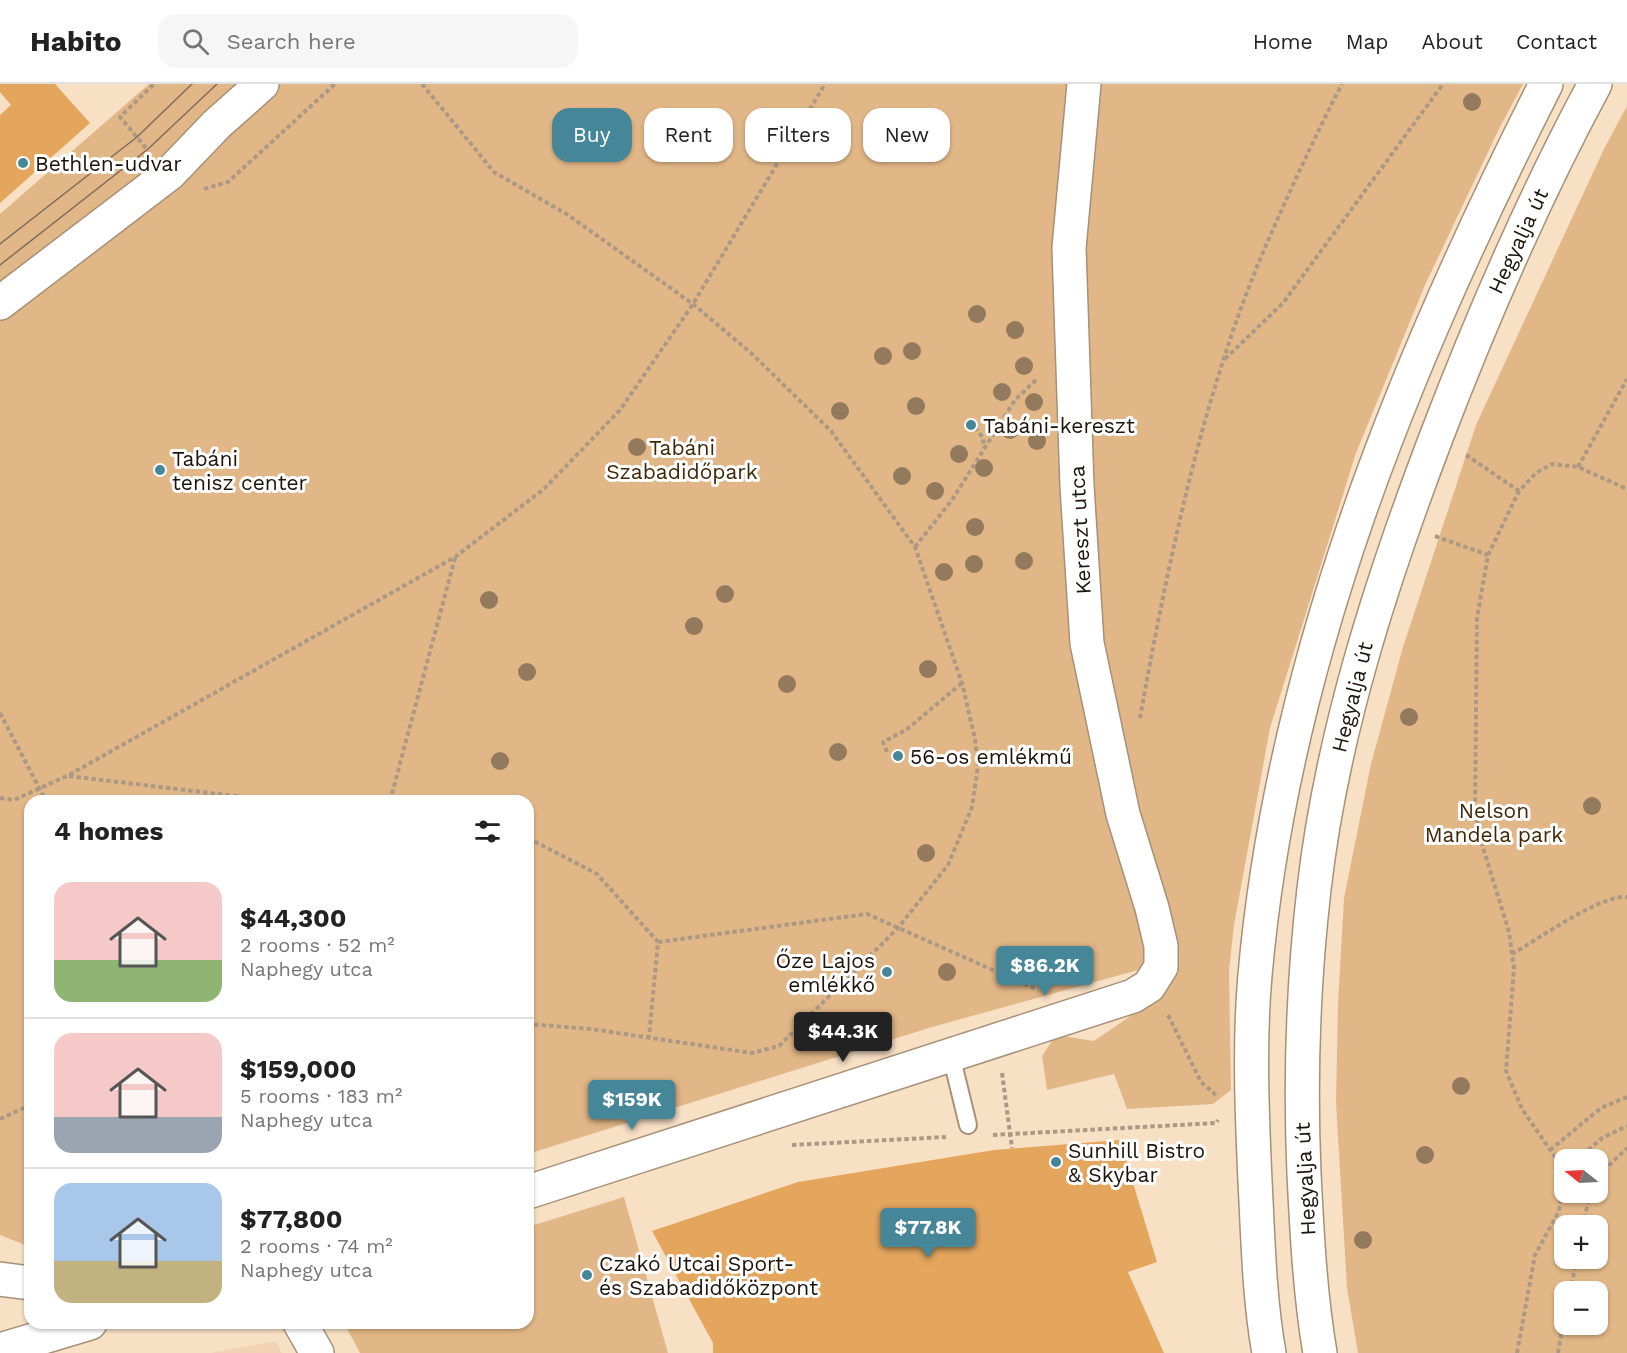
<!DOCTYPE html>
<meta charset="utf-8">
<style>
body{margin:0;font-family:"Work Sans",sans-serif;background:#f6f6f6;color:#222;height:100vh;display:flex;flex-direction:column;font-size:22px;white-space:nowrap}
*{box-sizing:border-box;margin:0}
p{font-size:20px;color:#767676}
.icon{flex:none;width:33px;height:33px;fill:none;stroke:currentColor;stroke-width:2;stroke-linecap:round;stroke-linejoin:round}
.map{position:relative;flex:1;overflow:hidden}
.panel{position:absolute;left:24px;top:711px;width:510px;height:534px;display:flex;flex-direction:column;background:#fff;border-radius:18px;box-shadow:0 2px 4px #0004}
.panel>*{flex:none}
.top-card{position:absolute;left:552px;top:24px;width:570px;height:54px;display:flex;gap:12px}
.needle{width:39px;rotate:288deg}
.buttons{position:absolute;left:1554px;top:1065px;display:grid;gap:12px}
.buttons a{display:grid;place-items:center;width:54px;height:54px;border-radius:12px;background:#fff;box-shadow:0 2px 4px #0004;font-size:30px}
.price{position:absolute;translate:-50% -51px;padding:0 14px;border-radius:6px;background:#458699;color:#fff;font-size:20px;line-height:39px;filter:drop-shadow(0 2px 3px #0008)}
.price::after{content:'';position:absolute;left:50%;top:36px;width:18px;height:14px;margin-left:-9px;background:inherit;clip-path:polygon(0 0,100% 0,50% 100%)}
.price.current{background:#222;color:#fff}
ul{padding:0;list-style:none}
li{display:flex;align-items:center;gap:18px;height:150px;padding:0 30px}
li+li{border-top:2px solid #e0e0e0}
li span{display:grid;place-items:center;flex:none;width:168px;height:120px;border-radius:18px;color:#555}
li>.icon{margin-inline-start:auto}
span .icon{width:72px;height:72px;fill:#fffc;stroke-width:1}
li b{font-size:26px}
h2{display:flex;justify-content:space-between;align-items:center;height:72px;padding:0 30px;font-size:26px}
.tag{padding:0 21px;border-radius:18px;background:#fff;box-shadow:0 2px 4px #0004;font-size:21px;line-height:54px}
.tag.current{background:#458699;color:#fff}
header{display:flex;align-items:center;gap:36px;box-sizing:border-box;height:84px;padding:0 30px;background:#fff;border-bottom:2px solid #e0e0e0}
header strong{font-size:28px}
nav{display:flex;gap:33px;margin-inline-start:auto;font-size:21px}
.search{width:420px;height:54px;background:#f6f6f6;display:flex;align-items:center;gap:15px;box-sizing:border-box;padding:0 21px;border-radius:18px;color:#767676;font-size:22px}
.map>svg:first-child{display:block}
</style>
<header>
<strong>Habito</strong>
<div class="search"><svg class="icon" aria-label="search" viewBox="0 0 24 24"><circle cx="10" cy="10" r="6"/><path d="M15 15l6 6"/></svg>Search here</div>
<nav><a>Home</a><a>Map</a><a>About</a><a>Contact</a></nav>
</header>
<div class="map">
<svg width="1627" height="1269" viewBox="0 0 1627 1269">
<rect width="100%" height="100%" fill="#f8e0c5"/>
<path fill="#f1d3b4" d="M276,1257l6,12h-71z"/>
<g fill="#e2b787" fill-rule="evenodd">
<path d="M149,0h1374l-24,45 -74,156 -69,168 -86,275 -36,197 -5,46 2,119 -18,14 -86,5 -13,-35 -67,16 -5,-34 14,-21 38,6 35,-24 19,-21 -6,-27 -210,58 -404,127v-353h-498v446l-30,-12v-1021z"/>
<path d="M1627,22v1247h-269l-11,-65 -11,-185 2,-100 6,-105 27,-134 32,-117 73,-222 128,-276zM1564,1076h34v32h-34zM1564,1142h34v32h-34zM1564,1208h34v32h-34z"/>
<path d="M624,1113l44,156h-308l-16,-30h184v-96z"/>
</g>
<g fill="#e4a65d">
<path d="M0,0h55l35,39 -90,80v-88l11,-10 -11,-13z"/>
<path d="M1120,1056l37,122 -29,10 36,81h-451v-10l-61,-112 146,-49 196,-32z"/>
</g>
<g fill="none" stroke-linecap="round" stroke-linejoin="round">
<defs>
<path id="lane" d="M951,971l17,70"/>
<g id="street">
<path d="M528,1108l605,-196 16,-10 12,-19v-21l-9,-38 -29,-94 -36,-171 -10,-157 -8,-238 15,-164"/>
<path d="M0,1195l30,4"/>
<path d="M300,1239l17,30"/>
<path d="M0,1266l90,-27"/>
</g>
<path id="secondary" d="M0,219l169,-129 48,-50 45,-40"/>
<g id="primary">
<path d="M1269,1269c-10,-56 -11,-115 -14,-172 -3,-68 -6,-138 0,-206 28,-315 149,-611 291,-891"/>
<path d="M1320,1269c-10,-59 -13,-119 -16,-179 -4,-95 -1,-190 10,-285 18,-156 67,-307 123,-454 46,-120 97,-238 158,-351"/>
</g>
</defs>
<use href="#lane" stroke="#a69077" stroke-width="20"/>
<use href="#street" stroke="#a69077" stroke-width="36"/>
<use href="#secondary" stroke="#a69077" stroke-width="36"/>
<use href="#primary" stroke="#a69077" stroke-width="36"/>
<g stroke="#ac9984" stroke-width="4" stroke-dasharray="4.5 3" stroke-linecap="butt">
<path d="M422,0l72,88 74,43 125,89 58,49 80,78 84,116 47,136 13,56 3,27 -6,41 -24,58 -50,63 -119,118 -27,7 -161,-24 -63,-5"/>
<path d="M146,64l-26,-31 34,-33"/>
<path d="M204,105l24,-7 107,-98"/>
<path d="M1225,275l58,-56 160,-219"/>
<path d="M975,343l8,11 1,10"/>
<path d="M1466,371l53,36"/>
<path d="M1578,383l49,-88"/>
<path d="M1435,452l53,19"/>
<path d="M915,463l37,-47 63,-100 23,-22"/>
<path d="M0,629l46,88"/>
<path d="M1140,634c27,-151 62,-320 121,-461 25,-58 52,-117 81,-173"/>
<path d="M887,668l-4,-10 23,-12 56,-47"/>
<path d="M69,692l207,25"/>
<path d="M0,714l14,2 55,-25 386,-218 89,-68 76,-79 73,-106 132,-220"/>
<path d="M390,717l65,-243"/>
<path d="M528,754l69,36 61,68 -9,95"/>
<path d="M658,858l209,-28 171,76"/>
<path d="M1512,870c27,-15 87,-59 115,-57"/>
<path d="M1168,931l33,67 15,13"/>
<path d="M1002,989l10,75"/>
<path d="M0,1035l30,-14"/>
<path d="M993,1051l223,-12 2,-3"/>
<path d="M792,1061l154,-8"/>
<path d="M1550,1066l51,-42 26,-11"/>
<path d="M1577,1076l25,-22 25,-12"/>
<path d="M1564,1086l-42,-61 -16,-38 8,-103 -5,-36 -28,-91 -6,-32 2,-191 11,-63 31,-64 17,-18 16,-9 26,3 49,22"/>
<path d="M1598,1092l29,-28"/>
<path d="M1583,1142l7,-34"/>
<path d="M1570,1208l7,-34"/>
<path d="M1517,1269l18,-98 24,-44 5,-33"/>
<path d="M1558,1269l6,-34"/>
</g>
<use href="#lane" stroke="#fff" stroke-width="16"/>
<use href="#street" stroke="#fff" stroke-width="33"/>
<use href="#secondary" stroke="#fff" stroke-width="33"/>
<use href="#primary" stroke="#fff" stroke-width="33"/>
<g stroke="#7c6d5c" stroke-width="1.5">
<path d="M0,160l137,-107 55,-53"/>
<path d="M0,181l148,-116 69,-65"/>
</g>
</g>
<g fill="#937a5c">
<circle cx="1472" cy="18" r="9"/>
<circle cx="977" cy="230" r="9"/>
<circle cx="1015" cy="246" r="9"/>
<circle cx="912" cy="267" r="9"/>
<circle cx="883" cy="272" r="9"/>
<circle cx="1024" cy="282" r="9"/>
<circle cx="1002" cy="308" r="9"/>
<circle cx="1034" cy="318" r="9"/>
<circle cx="916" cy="322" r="9"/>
<circle cx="840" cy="327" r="9"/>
<circle cx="1010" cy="346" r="9"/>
<circle cx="1037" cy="357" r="9"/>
<circle cx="637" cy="363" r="9"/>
<circle cx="959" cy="370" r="9"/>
<circle cx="984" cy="384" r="9"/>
<circle cx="902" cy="392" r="9"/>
<circle cx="935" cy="407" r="9"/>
<circle cx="975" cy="443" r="9"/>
<circle cx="1024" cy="477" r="9"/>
<circle cx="974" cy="480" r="9"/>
<circle cx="944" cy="488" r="9"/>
<circle cx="725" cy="510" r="9"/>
<circle cx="489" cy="516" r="9"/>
<circle cx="694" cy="542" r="9"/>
<circle cx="928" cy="585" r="9"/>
<circle cx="527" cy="588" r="9"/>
<circle cx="787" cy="600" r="9"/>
<circle cx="1409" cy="633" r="9"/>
<circle cx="838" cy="668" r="9"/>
<circle cx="500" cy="677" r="9"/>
<circle cx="1592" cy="722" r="9"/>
<circle cx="926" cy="769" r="9"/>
<circle cx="947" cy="888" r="9"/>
<circle cx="1461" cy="1002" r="9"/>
<circle cx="1425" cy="1071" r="9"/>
<circle cx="1363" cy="1156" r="9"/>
</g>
<g fill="#458699" stroke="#fff" stroke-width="2">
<circle cx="23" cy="79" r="6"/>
<circle cx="971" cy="341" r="6"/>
<circle cx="160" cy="386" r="6"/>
<circle cx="898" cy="672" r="6"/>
<circle cx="887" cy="888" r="6"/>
<circle cx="1056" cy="1078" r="6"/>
<circle cx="587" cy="1191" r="6"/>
</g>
<g text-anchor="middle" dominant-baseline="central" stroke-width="6" stroke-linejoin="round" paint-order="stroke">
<g font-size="21" fill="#1c140a" stroke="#fff" text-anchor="start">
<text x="35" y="79">Bethlen-udvar</text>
<text x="983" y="341">Tabáni-kereszt</text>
<text x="172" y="374">Tabáni<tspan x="172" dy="24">tenisz center</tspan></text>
<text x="910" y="672">56-os emlékmű</text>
<text x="875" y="876" text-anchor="end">Őze Lajos<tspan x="875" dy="24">emlékkő</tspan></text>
<text x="1068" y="1066">Sunhill Bistro<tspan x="1068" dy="24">&amp; Skybar</tspan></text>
<text x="599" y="1179">Czakó Utcai Sport-<tspan x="599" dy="24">és Szabadidőközpont</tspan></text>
</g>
<g font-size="21" fill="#1c140a" stroke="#fff">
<text transform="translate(1518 157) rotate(-65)">Hegyalja út</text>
<text transform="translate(1080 446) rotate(-93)">Kereszt utca</text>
<text transform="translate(1352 613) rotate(-76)">Hegyalja út</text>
<text transform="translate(1305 1095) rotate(-93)">Hegyalja út</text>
</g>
<g font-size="21" fill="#402706" stroke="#fff">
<text x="682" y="363">Tabáni<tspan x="682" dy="24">Szabadidőpark</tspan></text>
<text x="1494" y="726">Nelson<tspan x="1494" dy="24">Mandela park</tspan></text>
</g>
</g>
</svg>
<div class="buttons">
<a><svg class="needle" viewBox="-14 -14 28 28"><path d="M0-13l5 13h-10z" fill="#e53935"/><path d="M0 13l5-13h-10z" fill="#767676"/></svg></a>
<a>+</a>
<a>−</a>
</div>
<b class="price" style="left:1045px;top:913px">$86.2K</b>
<b class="price current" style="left:843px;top:979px">$44.3K</b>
<b class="price" style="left:632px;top:1047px">$159K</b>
<b class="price" style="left:928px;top:1175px">$77.8K</b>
<div class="top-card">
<a class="tag current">Buy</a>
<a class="tag">Rent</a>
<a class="tag">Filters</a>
<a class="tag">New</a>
</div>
<section class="panel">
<h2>4 homes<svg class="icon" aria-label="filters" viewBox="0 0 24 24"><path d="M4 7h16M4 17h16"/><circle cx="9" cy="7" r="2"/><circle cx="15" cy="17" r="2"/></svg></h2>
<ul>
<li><span style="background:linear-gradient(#f6c9c9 65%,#8fb573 0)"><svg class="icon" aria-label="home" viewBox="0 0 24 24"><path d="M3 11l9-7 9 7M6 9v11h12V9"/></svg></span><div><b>$44,300</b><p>2 rooms · 52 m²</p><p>Naphegy utca</p></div></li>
<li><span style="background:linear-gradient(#f6c9c9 70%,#9aa5b1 0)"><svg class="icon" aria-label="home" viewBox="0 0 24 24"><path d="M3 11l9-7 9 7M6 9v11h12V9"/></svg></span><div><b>$159,000</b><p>5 rooms · 183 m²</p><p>Naphegy utca</p></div></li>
<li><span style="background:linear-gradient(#a9c7e8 65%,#c2b280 0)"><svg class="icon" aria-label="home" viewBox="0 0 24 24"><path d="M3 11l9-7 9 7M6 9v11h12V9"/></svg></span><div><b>$77,800</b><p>2 rooms · 74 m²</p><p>Naphegy utca</p></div></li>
</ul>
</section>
</div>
